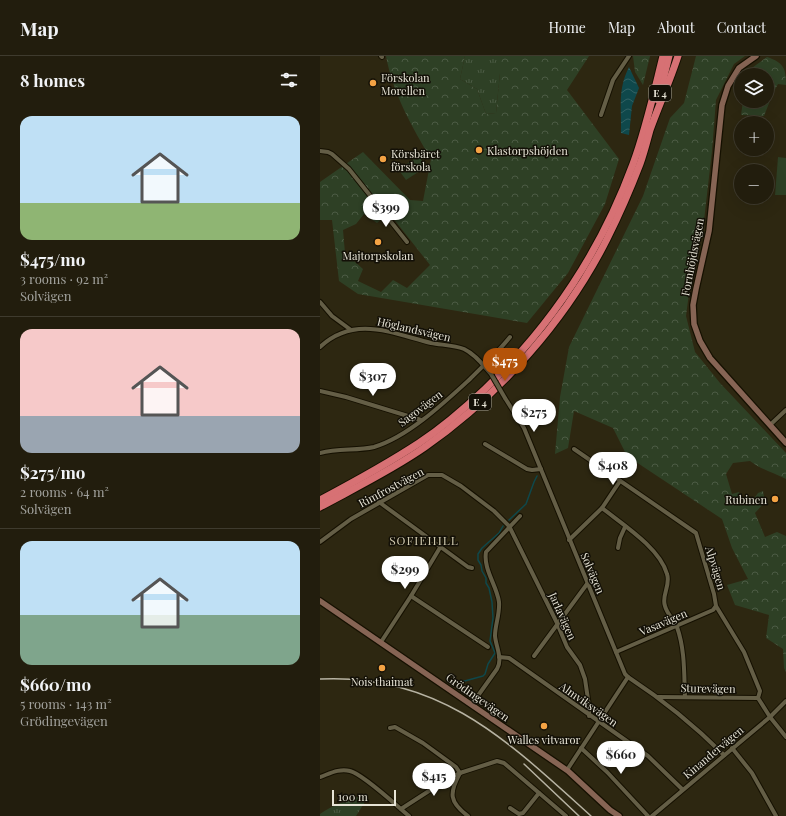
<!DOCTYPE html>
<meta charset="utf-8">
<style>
body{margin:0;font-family:"Playfair Display",serif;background:#2a2616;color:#f1f3f6;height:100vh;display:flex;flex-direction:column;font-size:15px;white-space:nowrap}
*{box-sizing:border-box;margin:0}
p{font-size:13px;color:#a2a29d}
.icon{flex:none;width:22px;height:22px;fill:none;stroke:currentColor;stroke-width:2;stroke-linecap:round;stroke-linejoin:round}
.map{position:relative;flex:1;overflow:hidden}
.details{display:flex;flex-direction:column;background:#221d0d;width:320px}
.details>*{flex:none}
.fabs{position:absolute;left:414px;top:12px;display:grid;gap:8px}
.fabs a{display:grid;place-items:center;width:40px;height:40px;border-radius:50%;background:#221d0d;box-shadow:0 4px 16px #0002,0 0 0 1px #3f3b2e;font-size:20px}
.scale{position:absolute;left:12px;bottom:10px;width:64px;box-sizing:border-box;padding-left:4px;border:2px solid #e7e4d6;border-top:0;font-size:11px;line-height:14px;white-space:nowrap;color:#e7e4d6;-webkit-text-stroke:3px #131007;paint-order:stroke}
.price{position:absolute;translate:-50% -34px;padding:0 9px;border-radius:14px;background:#fff;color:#222;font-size:13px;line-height:26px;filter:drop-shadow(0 1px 2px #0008)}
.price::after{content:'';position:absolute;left:50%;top:24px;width:12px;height:9px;margin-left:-6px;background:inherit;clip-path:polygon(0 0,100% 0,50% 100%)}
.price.on{background:#b45309;color:#fff}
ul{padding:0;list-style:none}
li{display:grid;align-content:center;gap:8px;height:212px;padding:0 20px}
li+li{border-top:1px solid #3f3b2e}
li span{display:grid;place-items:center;height:124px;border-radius:12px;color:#555}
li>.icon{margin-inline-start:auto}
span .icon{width:72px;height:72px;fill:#fffc;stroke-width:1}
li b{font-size:17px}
h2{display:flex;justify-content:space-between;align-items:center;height:48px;padding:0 20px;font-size:17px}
header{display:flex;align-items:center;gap:24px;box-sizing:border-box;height:56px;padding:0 20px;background:#221d0d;border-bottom:1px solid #3f3b2e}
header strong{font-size:19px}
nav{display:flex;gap:22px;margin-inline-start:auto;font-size:14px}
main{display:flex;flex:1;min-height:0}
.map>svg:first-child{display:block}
</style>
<header>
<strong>Map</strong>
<nav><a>Home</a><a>Map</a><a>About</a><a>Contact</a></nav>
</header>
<main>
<section class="details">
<h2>8 homes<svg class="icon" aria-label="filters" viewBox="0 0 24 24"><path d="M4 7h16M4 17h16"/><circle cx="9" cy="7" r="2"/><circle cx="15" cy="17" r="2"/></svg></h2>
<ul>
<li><span style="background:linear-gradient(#bfe0f5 70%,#8fb573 0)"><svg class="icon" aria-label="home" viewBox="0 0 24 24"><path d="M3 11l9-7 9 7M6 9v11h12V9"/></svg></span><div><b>$475/mo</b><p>3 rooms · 92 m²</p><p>Solvägen</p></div></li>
<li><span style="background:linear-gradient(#f6c9c9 70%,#9aa5b1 0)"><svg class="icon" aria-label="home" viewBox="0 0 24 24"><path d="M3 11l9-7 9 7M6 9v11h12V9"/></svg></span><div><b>$275/mo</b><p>2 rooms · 64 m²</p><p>Solvägen</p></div></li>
<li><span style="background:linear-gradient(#bfe0f5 60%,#7fa58c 0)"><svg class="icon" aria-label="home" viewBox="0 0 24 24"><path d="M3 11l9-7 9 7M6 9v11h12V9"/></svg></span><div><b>$660/mo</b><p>5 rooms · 143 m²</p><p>Grödingevägen</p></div></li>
</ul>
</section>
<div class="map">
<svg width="466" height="760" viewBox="0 0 466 760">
<defs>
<pattern id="grass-tufts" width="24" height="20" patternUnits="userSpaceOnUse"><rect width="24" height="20" fill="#2e4025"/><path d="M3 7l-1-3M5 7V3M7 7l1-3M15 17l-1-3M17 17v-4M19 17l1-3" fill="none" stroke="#4c5b44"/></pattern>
<pattern id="forest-crowns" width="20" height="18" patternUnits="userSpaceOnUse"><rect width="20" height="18" fill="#2e4025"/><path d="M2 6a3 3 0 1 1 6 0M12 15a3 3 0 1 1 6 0" fill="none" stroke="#4c5b44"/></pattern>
<pattern id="water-waves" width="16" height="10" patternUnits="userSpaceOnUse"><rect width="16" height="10" fill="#0f484b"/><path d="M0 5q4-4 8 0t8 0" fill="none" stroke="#326264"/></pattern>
</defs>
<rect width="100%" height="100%" fill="#2d2711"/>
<g fill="url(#grass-tufts)">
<path d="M145,0h35v17l-4,40 -10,1 -9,-25 -17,-10z"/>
<path d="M41,740l5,4 -10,16h-36v-2c13,-9 26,-14 41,-18z"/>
</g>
<g fill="url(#forest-crowns)" fill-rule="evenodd">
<path d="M66,0h79l-5,23 17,10 9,25 10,-1 4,-40v-17h89l-22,34 52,69 -14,45 -37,69 -41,50 -169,-29 -19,-13 -7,-61h-12v-38l43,-30 47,48 13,1 8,-42c-19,-32 -38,-65 -45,-103zM69,157l41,52 -23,23 -14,-8 -12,12 -23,-11 5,-12 -18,-16 -2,-23 13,-6 8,-10 13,9z"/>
<path d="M313,0h17l-7,29 -8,-13z"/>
<path d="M376,0h49l-11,8 -18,36 -4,51 -9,78 -12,49 -5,38 9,36 25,31 66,70v26c-12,-6 -26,-10 -36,-18l-17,2 -7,11 6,20 7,-2 3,11 8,1 8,-11 5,-2 2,11 -10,11 10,24 12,-5 9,4v136l-2,-4 -1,-19 -17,-11 3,-23 -34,-10 -8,-20 21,-6 -16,-31 -10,-29 -95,-63 -14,-28 -39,-17 -6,37 -13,6 5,-57 9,-50 74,-151 27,-78 14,-15z"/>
<path d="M447,1c17,6 19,11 19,28l-8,-1 -5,9 -9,23 -23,-1 2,-14h24v-26h-25z"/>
</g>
<g fill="#2e4025">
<path d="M99,100l7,11 -20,13 -8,-11z"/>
<path d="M458,101l8,1v37h-11z"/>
</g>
<path fill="url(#water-waves)" d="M309,11l10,21 -7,18 -3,29 -8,-2c1,-25 -4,-42 8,-66z"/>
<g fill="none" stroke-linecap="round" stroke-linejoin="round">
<g stroke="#0f484b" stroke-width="1.5">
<path d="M189,464l17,-16 8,-22 3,-6"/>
<path d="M141,626l22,-6 2,-2 3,-10 7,-11 -5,-12 3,-23 -1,-16 -3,-14 -3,-5v-5l-4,-7 -1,-6 -3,-5v-6l4,-6 17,-15 4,-7"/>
</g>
<defs>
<g id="street">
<path d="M61,0l1,1"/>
<path d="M281,59l12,-35 16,-24"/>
<path d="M0,95l8,1 4,2 17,15 58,73"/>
<path d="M0,246l12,14 19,14"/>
<path d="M0,291c35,-32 71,-14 111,-4 10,2 23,2 33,6 11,5 19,16 27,25"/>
<path d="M0,335l26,6 75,23"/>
<path d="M185,342l19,30 101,246 3,3c35,23 66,48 96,78"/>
<path d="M450,369l16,-15"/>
<path d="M165,388l42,25 5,1 9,-1"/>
<path d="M254,393l122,84 18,61 2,12 28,46 16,39 -2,7 12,19 16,20"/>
<path d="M0,397c18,-5 37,-2 54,-6 34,-10 71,-45 96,-68 14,-14 28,-27 40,-42"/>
<path d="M59,446l89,65 4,1"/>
<path d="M282,452c20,16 58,40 65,66 4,11 -6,22 -2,32 2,8 9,14 12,21 8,23 7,46 8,70"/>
<path d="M249,484l33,-32 18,-27"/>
<path d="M0,486l31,-23 77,-44h14l19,11 33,25 15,15 48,97 10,24 13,18 5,14 4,27v10"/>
<path d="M298,492l2,-10 5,-11"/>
<path d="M91,540l77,51"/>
<path d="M61,586l30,-46 30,-50"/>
<path d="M296,596l97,-42 3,-4"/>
<path d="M214,600l53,-72"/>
<path d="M179,601l10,1 139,98 34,33"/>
<path d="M338,641l100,1"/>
<path d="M152,648l25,-35c6,-10 -1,-22 -2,-33 0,-11 5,-22 4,-34 -2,-16 -16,-33 -13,-50l34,-36"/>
<path d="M70,672l5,-1 28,16 33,24 4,6"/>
<path d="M261,692l26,24 41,44"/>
<path d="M412,692l20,25 24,43"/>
<path d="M247,714l61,-93"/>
<path d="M140,717c-11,20 -11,29 8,43"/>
<path d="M0,721c9,-3 19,-9 30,-6 13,3 47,35 59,45"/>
<path d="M190,752l9,6 4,-1 16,-20"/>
<path d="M81,753l48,-31 11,-5 37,-12 7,2 62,53"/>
<path d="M332,760l118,-99 16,-16"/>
</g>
<g id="secondary">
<path d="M436,0l-17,12 -11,18 -6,19 -13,126 -13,58 -3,16 1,19 6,17 10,17 76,85"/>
<path d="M0,545l248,170 42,39 9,6"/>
</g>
<g id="highway">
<path d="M338,44l11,-44"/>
<path d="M0,444c34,-18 67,-36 99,-57 24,-16 46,-35 66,-54 67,-64 116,-138 148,-225 13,-35 21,-72 30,-108"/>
<path d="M0,451c35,-19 72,-37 105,-60 75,-53 140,-125 182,-208 12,-24 23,-49 33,-75 4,-11 7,-23 10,-34 9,-25 20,-49 28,-74"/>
</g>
</defs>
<use href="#street" stroke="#151000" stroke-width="6"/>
<use href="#secondary" stroke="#151000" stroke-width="8"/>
<use href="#highway" stroke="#151000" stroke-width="9"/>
<use href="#street" stroke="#645e46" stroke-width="4"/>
<use href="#secondary" stroke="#866454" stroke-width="5.5"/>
<use href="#highway" stroke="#d77174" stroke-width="7"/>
<g stroke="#b7b3a3" stroke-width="1.5">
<path d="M0,623c120,-6 189,63 271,137"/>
<path d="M204,708l55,52"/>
</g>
<defs>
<path id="street-bridge" d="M171,318l14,24"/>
</defs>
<use href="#street-bridge" stroke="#151000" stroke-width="6" stroke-linecap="butt"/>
<use href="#street-bridge" stroke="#645e46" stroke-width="4"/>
</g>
<g fill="#f4a344" stroke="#131007" stroke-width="1.5">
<circle cx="53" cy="27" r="4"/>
<circle cx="159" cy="94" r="4"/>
<circle cx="63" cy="103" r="4"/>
<circle cx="58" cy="186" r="4"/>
<circle cx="455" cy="443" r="4"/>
<circle cx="62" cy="612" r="4"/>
<circle cx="224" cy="670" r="4"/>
</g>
<g text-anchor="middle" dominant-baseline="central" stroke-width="3" stroke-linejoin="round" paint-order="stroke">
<g fill="#131007" stroke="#a7a498" stroke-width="1">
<rect x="329" y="29" width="22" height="16" rx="3"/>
<rect x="149" y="338" width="22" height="16" rx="3"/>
</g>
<g font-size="10" font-weight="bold" fill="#e7e4d6">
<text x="340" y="37">E 4</text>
<text x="160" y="346">E 4</text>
</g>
<g font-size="11" fill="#e7e4d6" stroke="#131007" text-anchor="start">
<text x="61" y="21">Förskolan<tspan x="61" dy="13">Morellen</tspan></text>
<text x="167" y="94">Klastorpshöjden</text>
<text x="71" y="97">Körsbäret<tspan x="71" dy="13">förskola</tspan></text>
<text x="58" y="199" text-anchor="middle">Majtorpskolan</text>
<text x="447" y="443" text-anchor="end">Rubinen</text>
<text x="62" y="625" text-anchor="middle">Nois thaimat</text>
<text x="224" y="683" text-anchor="middle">Walles vitvaror</text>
</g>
<g font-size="11" fill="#e7e4d6" stroke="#131007">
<text transform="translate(372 201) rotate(-79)">Fornhöjdsvägen</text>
<text transform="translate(94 273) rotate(13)">Höglandsvägen</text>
<text transform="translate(100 352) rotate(-37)">Sagovägen</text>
<text transform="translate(71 431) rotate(-28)">Rimfrostvägen</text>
<text transform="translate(396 512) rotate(73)">Alpvägen</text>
<text transform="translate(273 517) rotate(67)">Solvägen</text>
<text transform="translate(243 560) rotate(66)">Jarlavägen</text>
<text transform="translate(343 566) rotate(-23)">Vasavägen</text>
<text transform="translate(388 632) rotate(1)">Sturevägen</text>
<text transform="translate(158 641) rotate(35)">Grödingevägen</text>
<text transform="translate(269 648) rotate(35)">Almviksvägen</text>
<text transform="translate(393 696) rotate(-40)">Kinandervägen</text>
</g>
<g font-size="12" letter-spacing="1" fill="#cfc8ad" stroke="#131007">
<text x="104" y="484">SOFIEHILL</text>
</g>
</g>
</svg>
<div class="fabs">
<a><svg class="icon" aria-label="layers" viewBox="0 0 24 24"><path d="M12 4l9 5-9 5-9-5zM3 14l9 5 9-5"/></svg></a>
<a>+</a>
<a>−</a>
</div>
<div class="scale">100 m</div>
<b class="price" style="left:66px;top:172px">$399</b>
<b class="price on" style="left:185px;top:326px">$475</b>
<b class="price" style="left:53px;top:341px">$307</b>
<b class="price" style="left:214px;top:377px">$275</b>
<b class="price" style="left:293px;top:430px">$408</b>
<b class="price" style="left:85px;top:534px">$299</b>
<b class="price" style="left:301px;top:719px">$660</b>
<b class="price" style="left:114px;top:741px">$415</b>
</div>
</main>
